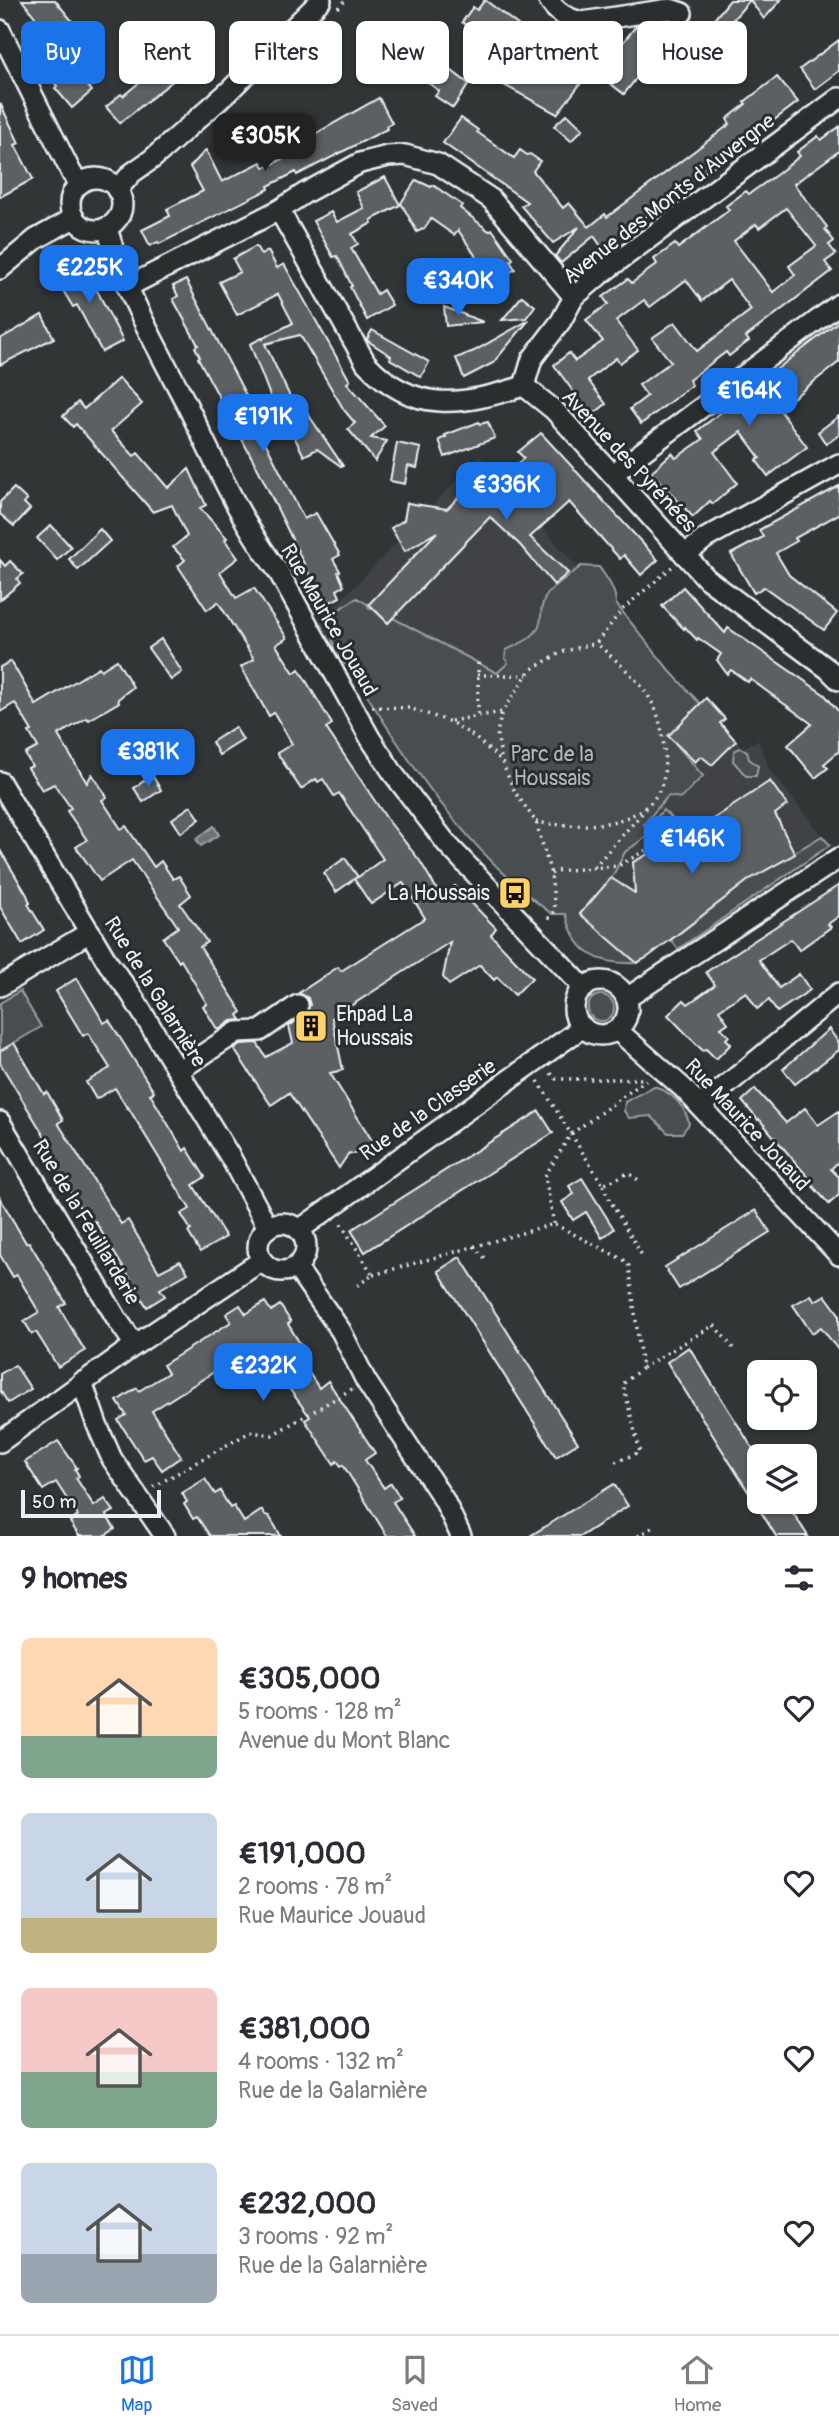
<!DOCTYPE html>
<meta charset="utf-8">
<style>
body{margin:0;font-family:Pangolin,sans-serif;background:#f2f2f3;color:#2b2b33;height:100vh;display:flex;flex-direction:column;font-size:26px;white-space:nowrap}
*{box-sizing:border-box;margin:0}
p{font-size:23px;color:#7c7c81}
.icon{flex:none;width:38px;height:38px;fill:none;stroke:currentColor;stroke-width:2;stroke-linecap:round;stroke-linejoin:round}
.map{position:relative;height:1536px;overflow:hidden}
.side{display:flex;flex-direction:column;background:#fff;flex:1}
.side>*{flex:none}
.banner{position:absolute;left:21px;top:21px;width:798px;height:63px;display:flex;gap:14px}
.fabs{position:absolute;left:747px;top:1360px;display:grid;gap:14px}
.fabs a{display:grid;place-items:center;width:70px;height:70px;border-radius:10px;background:#fff;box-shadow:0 2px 5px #0004;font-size:35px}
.scale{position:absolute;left:21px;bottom:18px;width:140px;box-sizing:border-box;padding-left:7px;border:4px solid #e8f1f8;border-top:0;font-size:19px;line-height:24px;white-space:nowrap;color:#e8f1f8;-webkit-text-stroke:5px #2a2d2e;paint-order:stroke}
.price{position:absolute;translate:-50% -60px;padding:0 16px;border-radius:14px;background:#1a73e8;color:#fff;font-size:23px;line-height:46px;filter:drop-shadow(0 2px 4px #0008)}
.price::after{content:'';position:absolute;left:50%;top:42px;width:21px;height:16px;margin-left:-10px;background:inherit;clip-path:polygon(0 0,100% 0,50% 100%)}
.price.current{background:#222;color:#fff}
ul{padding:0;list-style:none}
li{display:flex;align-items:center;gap:21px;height:175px;padding:0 21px}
li span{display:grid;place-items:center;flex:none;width:196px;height:140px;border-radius:10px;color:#555}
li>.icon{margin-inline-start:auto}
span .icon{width:84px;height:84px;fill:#fffc;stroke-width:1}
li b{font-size:30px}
h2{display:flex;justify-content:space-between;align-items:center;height:84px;padding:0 21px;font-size:30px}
.chip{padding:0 24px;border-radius:10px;background:#fff;box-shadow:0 2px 5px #0004;font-size:24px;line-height:63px}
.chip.current{background:#1a73e8;color:#fff}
.menu{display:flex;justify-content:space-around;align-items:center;height:98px;border-top:2px solid #e1e1e2;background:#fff;font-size:19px;color:#7c7c81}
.menu a{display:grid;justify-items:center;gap:4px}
.menu .current{color:#1a73e8}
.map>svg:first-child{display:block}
</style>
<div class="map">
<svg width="839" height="1536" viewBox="0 0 839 1536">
<rect width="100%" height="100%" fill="#323536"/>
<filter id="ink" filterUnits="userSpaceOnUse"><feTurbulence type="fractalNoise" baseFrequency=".0143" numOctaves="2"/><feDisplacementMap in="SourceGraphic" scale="14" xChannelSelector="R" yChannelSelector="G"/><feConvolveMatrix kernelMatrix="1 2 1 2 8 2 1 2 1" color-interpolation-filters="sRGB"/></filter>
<g filter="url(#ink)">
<g fill="#3f4244">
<path d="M480,456l103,118 -48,64 -38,35 -104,-55 -5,5 -15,-15 -41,30 -12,-16z"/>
<path d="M681,723l49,11 13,14 15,-8 12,30 52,66 -72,43 -101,78 -12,6 -26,-85 14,-26 23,-17 -4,-11 24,-29 13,2 -13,-61z"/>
</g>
<g fill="#494d4f" stroke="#989fa4" stroke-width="2">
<path d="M581,566l18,1c8,11 17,23 17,37l53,66 36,39 -36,27 34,40 -22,22 -13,-2 -24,28 5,11 -24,17 -14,27 26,84c-39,2 -61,-9 -71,-49h-14c-86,-63 -147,-155 -202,-247 -20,-9 -22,-38 -12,-56 4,-5 13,-9 19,-13l10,6 3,5 2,-1 16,15 5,-5 104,55 11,-10 -3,-5 1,-8c13,-6 30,-12 34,-27 2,-7 0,-15 4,-23 6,-14 25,-23 37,-34z"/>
<path d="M740,748l7,3 2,8 9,7 -2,10h-10l-13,-15 1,-10z"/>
<path d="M663,810l12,11v5l-12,8 -1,4 -8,3 -3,-2 -3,-12z"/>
<path d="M822,836l8,9 -152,104 -7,-9 79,-61z"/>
<path d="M20,991l21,36 -41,24v-48z"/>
<circle cx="601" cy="1008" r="13"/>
<path d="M654,1086c17,6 32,20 35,38l-7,9h-14l-17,-17 -22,2 -5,-7 1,-9z"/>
</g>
<path fill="#6e7376" stroke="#9fa5aa" stroke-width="2" d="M214,826l5,9 -18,11 -5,-7z"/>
<g fill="#5c6063" stroke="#e8f1f8" stroke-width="2" fill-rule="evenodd">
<path d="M22,0h33l30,37 -18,16 12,14 -4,4 17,20 -20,17 -17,-20 2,-2 -14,-18 19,-16z"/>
<path d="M485,0l54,41 5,-6 7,5 1,-1 40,30 -35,45 -88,-48 16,-27 -23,-17 11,-15 4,3z"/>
<path d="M730,0h20l-26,30 11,10 -18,21 -7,-4 -25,20 -9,-12z"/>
<path d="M750,0h31l-17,19z"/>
<path d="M649,25l18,14 -43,55 -26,-20 38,-48z"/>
<path d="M839,40v31l-24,18 -15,-20z"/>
<path d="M423,44v5l46,35 -16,24 -18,-12 4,-5 -14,-11 1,-8 12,-7 -62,2 -1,-22z"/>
<path d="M177,51l13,16 -70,56 -14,-16 15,-13 2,2z"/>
<path d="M777,77l21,25 -195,147 -9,-13 -33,27 -6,-7 24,-29 -26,16 -32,-37 6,-4 -84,-59 18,-25 17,12 -1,2 37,26 6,-8 7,5 3,-1 10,7 -7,10 30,37 6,-5 20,24 16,-13 2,3 123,-93 -3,-5 19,-15 -2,-2z"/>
<path d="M379,98l13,25 -6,3 1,3 -90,46 -1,-3 -28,14 1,3 -110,55 -1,-2 -8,4 -8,-16 28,-14 -3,-7 36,-18 -13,-24 16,-17 16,32 39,-20 3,5 5,-1 35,-18 -3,-6z"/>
<path d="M0,103l19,40 -4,2 18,34 -33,18z"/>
<path d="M567,114l16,15 -12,12 -17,-15z"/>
<path d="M839,127v24l-45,33 33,43 -2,2 9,12 -5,4 7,9 -11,8 7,9 -86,66 3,4 -11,8 -9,7 -3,-4 -37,28 3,5 -51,39 -11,-15 17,-13 -8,-11 32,-23 -19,-24 23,-16 22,29 54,-41 -22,-30 -27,21 -16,-21 -36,27 -6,-7 -28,21 22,29 -18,13 -4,-5 -28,22 18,24 -15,12 -37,-51 15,-12 6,8 28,-20 -17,-21 22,-16 -5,-7 25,-18 4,4 25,-19 -3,-5 10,-7 11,-8 3,4 51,-38 -3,-4 20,-15 3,3 27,-19 24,-19 -3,-4 21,-16 3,4zM786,208l30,38 -27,20 6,9 -22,17 -39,-51 22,-17 3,4z"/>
<path d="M385,177l15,28 -29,15 1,3 -20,11 6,10 -7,4 26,46 6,-4 9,15 -25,15 -17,-33 2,-1 -15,-30 -4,1 -20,-36 18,-9 6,10 27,-14 -8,-16z"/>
<path d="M416,180l15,7 2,-2 29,20 -2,3 29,23 3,-2 21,30 -3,2 5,8 -21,14 -36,-53 -4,5 -23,-16 -6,9 -8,4 -16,-29z"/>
<path d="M256,246l5,9 7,-4 9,17 7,-4 66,117 -3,2 38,43 -14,12 16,3 -12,20 -27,-32 7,-6 -11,-13 -44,-75 -35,9 28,59 4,-3 9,11 37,55 -1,1 -25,-18 -13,7 -18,-35 -5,3 -31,-80 12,-6 1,2v-2l30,-15 -15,-29 -41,21 -18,-33 21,-10 -7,-13z"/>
<path d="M71,263l4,7 9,-5 39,76 -21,11 -25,-47 -4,2 -17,-28 2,-1 -4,-7z"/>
<path d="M186,280l79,152 -4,2 43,85 12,-6 24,42 -7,4 7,12 -2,1 6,14 -7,4 3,7 -19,10 -14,-27 4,-2 -52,-107 -61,-113 2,-1 -5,-10 3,-2 -25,-46 5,-3 -5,-10z"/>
<path d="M522,296l13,10 -9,12 -24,2z"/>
<path d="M444,307l11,4 28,11 -37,4z"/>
<path d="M42,315l12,23 -54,27v-26z"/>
<path d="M529,320l-36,43 -29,15 -8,-20 18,-7z"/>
<path d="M839,321v41l-60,47 28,38 -39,29 -12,-16 4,-2 -19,-26 -27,20 23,31 -24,21 -3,-3 -17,16 -42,-45 21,-19 4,5 27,-19 -6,-8z"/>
<path d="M372,330l57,32 -8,15 -31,-18 1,-3 -23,-15 -1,-2z"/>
<path d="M119,378l23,26 -31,27 23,25 4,-3 30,35 21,-19 17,36 -6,3 27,30 -2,2 13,18 -18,14 16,26 18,-10 33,50 -11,7 18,28 5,-4 33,55 -6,4 61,91 33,42 22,37 13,-12 41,42 -5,7 41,43 -17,17 -18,-18 -3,3 -14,-15 -31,20 -6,-8 7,-35 -118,76 11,52 -13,3 43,69 -19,12 -5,-1 -10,15 -50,-75 -18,12 -37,-56 7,-5 16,-1 9,14 27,-14 -4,-17 16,-11 5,-10 -2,-7 -9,-5 39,-26 3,4 84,-53 -22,-35 -32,21 -17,-25 3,-2 -21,15 -12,-19 21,-15 13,19 25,-18 -44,-66 -5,3 -11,-17 -5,3 -2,-3 -15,10 -24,-36 15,-9 -18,-31 -5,3 -28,-49 13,-8 -36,-57 -11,8 -29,-44 7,-6 -12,-13 14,-11 -15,-31 -19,7 -77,-88 -3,3 -10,-11 15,-14 6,7z"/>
<path d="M839,416v19l-13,9 -8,-12z"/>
<path d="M479,422l1,2 8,-2 7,16 -50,19 -6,-17 7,-3 -1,-2z"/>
<path d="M541,433l117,127 -17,15 -17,-20 -4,4 -51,-57 -39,35 38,36 -14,12 -34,-40 -30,-28 -102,106 -19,-19 68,-72 -32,19 -14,-23 13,-8 3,-17 40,6 32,-32 11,11 34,-30 -6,-6z"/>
<path d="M397,443l24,5 -4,20 -9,-2 -3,18 -15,-3z"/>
<path d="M839,486v28l-44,24 2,3 -21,12 13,22 48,38 -13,17 -60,-43 -10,6 -23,-39 32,-17 -4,-7z"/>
<path d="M14,488l13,12 -3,3 6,6 -16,17 -14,-12v-12z"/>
<path d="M51,525l20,22 -14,13 -20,-22z"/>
<path d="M100,529l10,12 -32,29 -9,-11z"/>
<path d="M0,560l5,6 5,-5 13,13 -6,5 3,4 -20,17z"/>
<path d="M683,587l42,46 3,-5 97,67 14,17v39l-15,13 4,4 -13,10 -27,-33 24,-21 -62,-45 -2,3 -17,-12 -4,4 -10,-14 4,-6 -23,-16 -1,2 -12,-13 -1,2 -22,-23z"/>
<path d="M161,639l21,33 -11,8 -23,-32z"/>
<path d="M117,660l16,27 -15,12 1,3 -30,18 -2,-2 -29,17 29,48 5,-9 15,23 -5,3 19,29 5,-3 28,41 7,-6 12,18 6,-3 12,19 -11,9 27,38 -7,5 42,65 -4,3 3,5 -10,1 -11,8h-3l-14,-23 4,-2 -26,-44 -2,2 -16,-24 15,-11 -46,-67 -32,21 -24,-34 11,-7 -20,-29 4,-3 -17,-24 -12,6 -14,-22 4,-2 -7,-12 13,-7 -9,-15 3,-1 -17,-28 -15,9v-45l11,-6 25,44 63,-38 2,3z"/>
<path d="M706,698l19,21 -5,4 16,18 -24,24 -11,-9 -6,6 -27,-26z"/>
<path d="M235,727l8,13 -24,15 -7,-13z"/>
<path d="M152,775l9,15 -18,12 -9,-14z"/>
<path d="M770,781l17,24 -12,9 20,40 -45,25 -102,78 -11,6 -57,-49 31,-36 24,15 -2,-31 38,-20 3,3z"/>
<path d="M191,806l9,13 -19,14 -9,-14z"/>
<path d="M0,850l27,45 3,8 -2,1 16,26 -22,14 -22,-37z"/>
<path d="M839,885v31l-11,8 3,3 -32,23 -8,-11 -32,21 20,28 20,-14 11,16 -33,22 -8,-12 -12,9 -11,-17 -27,18 9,13 -7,5 8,8 -3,3 5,5 -15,15 -10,-10 -3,2 -35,-36 16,-15 4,4 27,-19 -9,-13z"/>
<path d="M77,978l27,45 5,-3 45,72 -4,2 34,57 3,-3 18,29 -12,8 33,52 -26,15 -12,-20 3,-2 -10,-16 9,-5 -62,-102 -1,1 -12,-20 -19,11 -10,-17 24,-14 -22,-35 -5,3 -27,-45z"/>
<path d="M829,1029l10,14v7l-44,34 -12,-15z"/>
<path d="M14,1043l30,51 3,-2 16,28 -5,3 63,101 7,-4 31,52 21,-11 8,12 -28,16 5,7 -18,11 -52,-86 -5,3 -18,-29 -25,-45 4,-3 -51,-84v-12z"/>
<path d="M755,1089l31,34 19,-15 13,17 21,-14v50l-8,8 8,8v18l-10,9 -19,-21 2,-1 -53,-63 -1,1 -16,-19z"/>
<path d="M539,1111l14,22 -188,119 -14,-22z"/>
<path d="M582,1178l32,51 -12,9 -16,-26 -13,8 -11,-18 12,-8 -5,-8z"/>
<path d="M0,1198l26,45 3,-1 37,61 -7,4 26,44 -27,16 -22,-35 -4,2 -8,-13 15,-9 -22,-37 -4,2 -13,-22z"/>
<path d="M756,1210l14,22 -91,57 -14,-22z"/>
<path d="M460,1257l118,186 -22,14 -118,-186z"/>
<path d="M811,1295l4,6 10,-6 14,19v37l-18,-24 -9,6 -19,-28z"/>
<path d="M265,1302l6,9 9,-6 11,17 -3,2 17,28 -7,4 21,32 9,-7 47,72 -10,7 19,28 7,-5 9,15 -7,4 22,34h-28l-44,-71 -2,1 -4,-5 -3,3 -29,-44 5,-3 -53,-72 -105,66 29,46 -19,13 -10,-14 -8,4 -26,-40 8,-5 -9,-14 20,-13 2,3 29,-18 -5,-8 68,-43 -5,-8 14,-9 6,9z"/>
<path d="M689,1347l71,113v42h26l22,34h-32l-109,-174z"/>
<path d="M15,1365l16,24 -23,14 -8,-13v-16z"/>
<path d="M58,1441l19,27 -2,1 4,7 -3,2 18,28 11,-7 9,12 -8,4 9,14 -11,7h-25l-9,-14 8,-6 -22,-34 -13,8 -18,-28z"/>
<path d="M205,1479l10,15 5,-3 10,17 4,-2 10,16 18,-12 3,5 4,1 12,20h-71l-13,-19 -4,2 -9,-15 3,-2 -5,-9z"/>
<path d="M614,1484l14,22 -47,30h-51z"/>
</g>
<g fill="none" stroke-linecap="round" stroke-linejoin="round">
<defs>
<g id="minor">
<path d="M549,0c7,13 19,19 33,22l88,-13 12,4"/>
<path d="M0,30l72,144 9,9"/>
<circle cx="96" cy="204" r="26"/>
<path d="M117,190l15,-17 20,-14 76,-67 93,-92"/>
<path d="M279,210l87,153c48,52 96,42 158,23l30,24 153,169 121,90 11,11"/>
<path d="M107,227c16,62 50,120 79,176 28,57 54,118 92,168l92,167 25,38 52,68 137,144"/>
<path d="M0,269l36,-30 38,-21"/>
<path d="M129,286l150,-76 26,-17 55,-30 28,-7 17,-1 33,9 53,35 83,98"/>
<path d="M524,386l8,-27 29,-38 13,-24 28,-24 237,-175"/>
<path d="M613,474l226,-170"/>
<path d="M685,555l21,-17 133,-74"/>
<path d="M0,782l108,181 23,31 101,166 36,68"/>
<circle cx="601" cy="1008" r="27"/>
<path d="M0,986l90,-54"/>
<path d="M627,998l212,-140"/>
<path d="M617,1030l66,58 156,167"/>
<path d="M178,1071l59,-39 23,-1 38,-26"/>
<path d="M701,1106l138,-113"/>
<path d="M0,1122l117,197 18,26"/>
<circle cx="282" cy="1247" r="24"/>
<path d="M299,1230l284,-203"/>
<path d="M296,1267l45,64 25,50 78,119 17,36"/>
<path d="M82,1382l15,43 15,34 53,77"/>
<path d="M0,1442l135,-97 126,-84"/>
</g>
</defs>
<use href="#minor" stroke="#e8f1f8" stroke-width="24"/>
<g stroke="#e8f1f8" stroke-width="3.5" stroke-dasharray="2 5" stroke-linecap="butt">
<path d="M338,8l8,-8"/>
<path d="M478,663v53"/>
<path d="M477,675h50"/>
<path d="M372,707l37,1 42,14 22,14 28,24 14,32 21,30 15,52 4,37 -8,9"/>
<path d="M451,721l51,-9 28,-42 32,-18 34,-9 27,-34 50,-43"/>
<path d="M501,757l-4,-24 5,-21"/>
<path d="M536,822c38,6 102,8 123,-31 7,-13 6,-29 5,-43 -2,-20 -6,-39 -18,-55 -13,-19 -33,-35 -50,-50"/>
<path d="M594,867l52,-58"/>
<path d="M551,874l4,-3 63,-5 30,-17"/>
<path d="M551,1073l5,6h90"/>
<path d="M538,1081l33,53 75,-54"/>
<path d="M603,1185l5,12 35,60"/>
<path d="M341,1224l32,51 -18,12"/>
<path d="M554,1224l-9,-48 26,-42 32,51 25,-12 12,8"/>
<path d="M474,1246l11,12"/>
<path d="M373,1275l181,-51 70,36 5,6 13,102 -19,16 17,68 -27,11"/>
<path d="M642,1368l72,-43 19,23"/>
<path d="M153,1487l97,-55 22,3 80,-46"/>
<path d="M638,1536l17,-10"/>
</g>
<use href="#minor" stroke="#2a2d2e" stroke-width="19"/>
</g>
</g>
<defs>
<symbol id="bus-square" viewBox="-11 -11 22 22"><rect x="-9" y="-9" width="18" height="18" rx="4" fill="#ffd166" stroke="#2a2d2e"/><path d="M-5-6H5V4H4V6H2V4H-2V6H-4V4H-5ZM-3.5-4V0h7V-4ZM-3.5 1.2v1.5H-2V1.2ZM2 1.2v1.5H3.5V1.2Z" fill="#111"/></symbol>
<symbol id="building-square" viewBox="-11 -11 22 22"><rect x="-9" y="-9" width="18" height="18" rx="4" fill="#ffd166" stroke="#2a2d2e"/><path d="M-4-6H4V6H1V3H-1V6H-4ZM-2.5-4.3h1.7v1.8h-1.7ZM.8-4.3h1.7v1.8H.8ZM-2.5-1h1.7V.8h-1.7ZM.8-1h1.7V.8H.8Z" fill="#111"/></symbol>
</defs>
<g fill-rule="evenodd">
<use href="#bus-square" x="496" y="874" width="38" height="38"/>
<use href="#building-square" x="292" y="1007" width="38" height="38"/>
</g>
<g text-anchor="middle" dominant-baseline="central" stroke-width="6" stroke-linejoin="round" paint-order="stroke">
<g font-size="21" fill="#e8f1f8" stroke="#2a2d2e">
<text transform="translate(669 199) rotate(-38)">Avenue des Monts d'Auvergne</text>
<text transform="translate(629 461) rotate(47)">Avenue des Pyrénées</text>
<text transform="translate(329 620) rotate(60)">Rue Maurice Jouaud</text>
<text transform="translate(155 992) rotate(58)">Rue de la Galarnière</text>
<text transform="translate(428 1110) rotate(-35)">Rue de la Classerie</text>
<text transform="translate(747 1125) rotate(47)">Rue Maurice Jouaud</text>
<text transform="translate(86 1222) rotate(59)">Rue de la Feuillarderie</text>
</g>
<g font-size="21" fill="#b0b8bd" stroke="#2a2d2e">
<text x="552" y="754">Parc de la<tspan x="552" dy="24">Houssais</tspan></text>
</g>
<g font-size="21" fill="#e8f1f8" stroke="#2a2d2e" text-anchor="end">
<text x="490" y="893">La Houssais</text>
<text x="336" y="1014" text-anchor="start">Ehpad La<tspan x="336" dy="24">Houssais</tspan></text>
</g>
</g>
</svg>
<div class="fabs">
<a><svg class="icon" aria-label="locate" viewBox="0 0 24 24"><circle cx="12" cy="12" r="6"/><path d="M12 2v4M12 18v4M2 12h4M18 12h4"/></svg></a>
<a><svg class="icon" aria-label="layers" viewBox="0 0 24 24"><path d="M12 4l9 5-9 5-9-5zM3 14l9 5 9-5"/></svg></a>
</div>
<div class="scale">50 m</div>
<b class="price current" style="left:265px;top:173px">€305K</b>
<b class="price" style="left:89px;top:305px">€225K</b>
<b class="price" style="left:458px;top:318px">€340K</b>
<b class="price" style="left:749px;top:428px">€164K</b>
<b class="price" style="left:263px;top:454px">€191K</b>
<b class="price" style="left:506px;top:522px">€336K</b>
<b class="price" style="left:148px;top:789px">€381K</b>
<b class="price" style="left:692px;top:876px">€146K</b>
<b class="price" style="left:263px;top:1403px">€232K</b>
<div class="banner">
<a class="chip current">Buy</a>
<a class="chip">Rent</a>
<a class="chip">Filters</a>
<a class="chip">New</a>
<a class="chip">Apartment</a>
<a class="chip">House</a>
</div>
</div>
<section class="side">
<h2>9 homes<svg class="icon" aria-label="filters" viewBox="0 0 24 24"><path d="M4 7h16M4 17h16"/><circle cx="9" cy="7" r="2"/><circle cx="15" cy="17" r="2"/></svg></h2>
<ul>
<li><span style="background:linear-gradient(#ffd9b3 70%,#7fa58c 0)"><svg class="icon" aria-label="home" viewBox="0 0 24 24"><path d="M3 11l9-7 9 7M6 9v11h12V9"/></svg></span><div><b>€305,000</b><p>5 rooms · 128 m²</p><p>Avenue du Mont Blanc</p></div><svg class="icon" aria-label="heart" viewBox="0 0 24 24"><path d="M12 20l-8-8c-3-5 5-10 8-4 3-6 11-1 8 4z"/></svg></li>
<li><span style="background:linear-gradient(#c9d6e8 75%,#c2b280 0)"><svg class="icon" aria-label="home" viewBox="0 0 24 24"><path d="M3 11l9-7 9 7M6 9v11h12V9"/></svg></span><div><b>€191,000</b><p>2 rooms · 78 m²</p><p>Rue Maurice Jouaud</p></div><svg class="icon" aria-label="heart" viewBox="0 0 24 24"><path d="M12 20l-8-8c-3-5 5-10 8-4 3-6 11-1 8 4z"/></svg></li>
<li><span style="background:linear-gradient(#f6c9c9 60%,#7fa58c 0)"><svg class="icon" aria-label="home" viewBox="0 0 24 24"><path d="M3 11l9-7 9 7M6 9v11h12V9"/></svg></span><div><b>€381,000</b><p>4 rooms · 132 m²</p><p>Rue de la Galarnière</p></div><svg class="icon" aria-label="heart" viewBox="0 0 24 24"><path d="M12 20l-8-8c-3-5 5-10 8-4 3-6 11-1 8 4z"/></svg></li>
<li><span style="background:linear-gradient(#c9d6e8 65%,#9aa5b1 0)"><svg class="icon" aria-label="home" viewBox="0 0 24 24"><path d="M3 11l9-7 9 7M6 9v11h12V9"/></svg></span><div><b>€232,000</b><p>3 rooms · 92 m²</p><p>Rue de la Galarnière</p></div><svg class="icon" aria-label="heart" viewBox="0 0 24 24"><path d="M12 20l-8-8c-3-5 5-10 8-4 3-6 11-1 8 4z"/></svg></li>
</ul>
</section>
<nav class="menu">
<a class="current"><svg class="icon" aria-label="map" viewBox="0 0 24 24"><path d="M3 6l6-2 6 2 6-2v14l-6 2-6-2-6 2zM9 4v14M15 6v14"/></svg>Map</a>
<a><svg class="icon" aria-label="saved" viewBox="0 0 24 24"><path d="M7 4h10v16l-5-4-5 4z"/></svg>Saved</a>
<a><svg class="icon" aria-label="home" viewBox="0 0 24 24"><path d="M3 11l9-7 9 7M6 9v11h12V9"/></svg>Home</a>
</nav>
